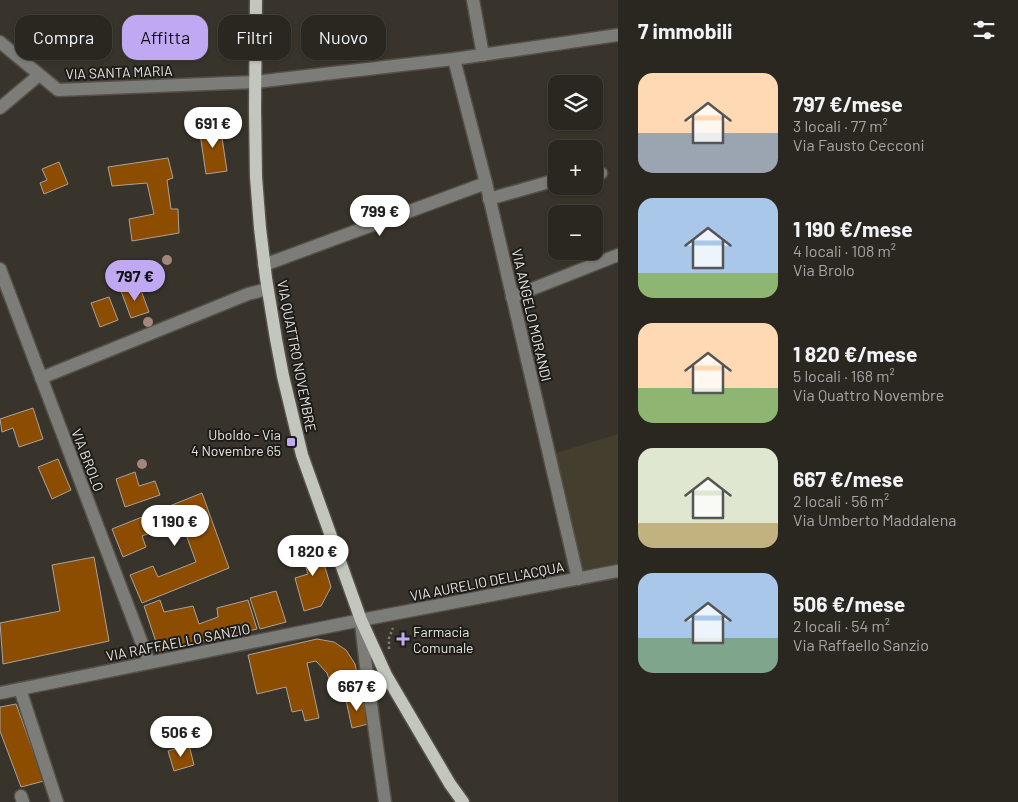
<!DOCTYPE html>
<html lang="it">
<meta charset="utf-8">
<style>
body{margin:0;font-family:Barlow,sans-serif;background:#36332d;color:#f1f3f6;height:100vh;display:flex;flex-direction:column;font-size:19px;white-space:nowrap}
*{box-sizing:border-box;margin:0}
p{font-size:16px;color:#a5a5a5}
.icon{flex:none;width:28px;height:28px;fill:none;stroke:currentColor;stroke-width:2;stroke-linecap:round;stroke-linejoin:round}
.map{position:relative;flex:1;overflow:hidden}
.side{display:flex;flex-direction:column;background:#2a2720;width:400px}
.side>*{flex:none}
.top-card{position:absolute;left:15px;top:15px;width:475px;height:45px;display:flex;gap:10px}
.buttons{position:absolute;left:548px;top:75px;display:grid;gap:10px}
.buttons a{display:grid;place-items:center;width:55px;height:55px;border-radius:10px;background:#2a2720;box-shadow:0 1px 4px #0004,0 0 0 1px #46443e;font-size:25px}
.price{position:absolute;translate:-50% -42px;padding:0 11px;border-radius:18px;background:#fff;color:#222;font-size:16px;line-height:32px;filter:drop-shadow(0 1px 2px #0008)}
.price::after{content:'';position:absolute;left:50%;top:30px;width:15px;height:11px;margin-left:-8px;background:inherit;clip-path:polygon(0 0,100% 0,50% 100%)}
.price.on{background:#c1a8f3;color:#111}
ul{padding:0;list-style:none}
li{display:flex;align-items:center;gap:15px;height:125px;padding:0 20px}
li span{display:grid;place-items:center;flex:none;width:140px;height:100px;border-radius:15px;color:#555}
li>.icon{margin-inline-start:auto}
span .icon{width:60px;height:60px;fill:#fffc;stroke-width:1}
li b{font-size:21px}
h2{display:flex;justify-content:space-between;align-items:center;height:60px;padding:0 20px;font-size:21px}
.pill{padding:0 18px;border-radius:15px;background:#2a2720;box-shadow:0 1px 4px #0004,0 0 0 1px #46443e;font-size:18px;line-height:45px}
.pill.on{background:#c1a8f3;color:#111}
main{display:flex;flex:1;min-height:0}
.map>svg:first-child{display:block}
</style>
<main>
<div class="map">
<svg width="618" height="802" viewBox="0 0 618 802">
<rect width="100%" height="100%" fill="#38342b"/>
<path fill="#433e2e" d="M618,434v134l-37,7 -28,-121z"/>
<g fill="#8d4d00" stroke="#aca29a">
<path d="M220,124l7,47 -21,3 -7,-47z"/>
<path d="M168,158l5,20 -6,2 4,29h7l1,24 -47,8 -3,-22 25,-5 -7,-31 -35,3 -4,-19z"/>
<path d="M59,162l9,22 -24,10 -4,-11 7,-3 -5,-11z"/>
<path d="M139,285l10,27 -18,6 -10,-27z"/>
<path d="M109,297l9,23 -18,7 -9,-24z"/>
<path d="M33,408l10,31 -24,8 -6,-19 -11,4 -2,-13z"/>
<path d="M58,459l13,31 -19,9 -14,-32z"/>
<path d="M135,472l4,14 16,-5 5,14 -35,12 -9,-28z"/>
<path d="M202,493l27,75 -87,35 -12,-28 23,-9 5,11 38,-15 -15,-41 -39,15 4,11 -23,10 -11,-28z"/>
<path d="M316,538l15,49 -10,19 -17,5 -9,-33 13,-4 -10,-30z"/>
<path d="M94,557l15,84 -106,23 -3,-41 60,-12 -8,-46z"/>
<path d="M276,591l10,31 -26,7 -10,-31z"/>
<path d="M160,600l4,12 29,-6 6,18 19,-7 -1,-9 31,-8 9,29 -98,22 -15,-45z"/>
<path d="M317,639l17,3 12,8 9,14 3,14 -27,7 -4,-12 -11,-12 -9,2 12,55 -14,3 -3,-11 -10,2 -6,-25 -29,7 -9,-39z"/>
<path d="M362,697l6,27 -16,4 -6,-28z"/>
<path d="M16,704l28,77 -23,6 -21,-56v-24z"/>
<path d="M189,745l5,20 -20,6 -6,-20z"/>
</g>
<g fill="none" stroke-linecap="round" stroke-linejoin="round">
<defs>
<g id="minor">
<path d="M473,0l10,55"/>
<path d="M0,42l58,48 197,-8 199,-23 164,-24"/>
<path d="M454,59l32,124 92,396"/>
<path d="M0,108l39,-33"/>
<path d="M594,175l7,-2"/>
<path d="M489,199l60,-17h7"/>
<path d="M264,265l222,-82"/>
<path d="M0,269l149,393"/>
<path d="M512,297l106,-42"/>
<path d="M41,378l207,-84 19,-5"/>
<path d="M361,623l7,60 17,119"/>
<path d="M20,689l37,113"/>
<path d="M0,693l361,-73 257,-49"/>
<path d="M21,796l2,6"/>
</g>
<path id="major" d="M256,0l-1,108 1,69 4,51 6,50 10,61 7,37 19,79 59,165 25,55 64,109 13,18"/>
</defs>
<use href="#minor" stroke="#545048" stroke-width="15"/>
<use href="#major" stroke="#545048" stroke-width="15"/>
<path stroke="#7e7b73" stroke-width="2.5" stroke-dasharray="2.5 2.5" stroke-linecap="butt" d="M389,649v-11l4,-10"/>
<use href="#minor" stroke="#7c7d79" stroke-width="12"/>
<use href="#major" stroke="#c3c6bc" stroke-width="12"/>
</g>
<g fill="#a3867e">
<circle cx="167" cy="260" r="5"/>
<circle cx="148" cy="322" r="5"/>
<circle cx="142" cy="464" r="5"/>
</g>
<g fill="#c1a8f3" stroke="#1e1c18" stroke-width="2">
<rect x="286" y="437" width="10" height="10" rx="2.5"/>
<path d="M400.5 631.5h5v5h5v5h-5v5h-5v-5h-5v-5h5z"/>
</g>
<g text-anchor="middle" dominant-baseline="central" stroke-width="4" stroke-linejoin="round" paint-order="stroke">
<g font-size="14" fill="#e6e4de" stroke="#1e1c18">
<text transform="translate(119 72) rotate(-2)">VIA SANTA MARIA</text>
<text transform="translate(532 315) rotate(77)">VIA ANGELO MORANDI</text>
<text transform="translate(297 356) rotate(79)">VIA QUATTRO NOVEMBRE</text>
<text transform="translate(88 460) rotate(69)">VIA BROLO</text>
<text transform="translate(487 581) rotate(-11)">VIA AURELIO DELL'ACQUA</text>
<text transform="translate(178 642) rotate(-11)">VIA RAFFAELLO SANZIO</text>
</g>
<g font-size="14" fill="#e6e4de" stroke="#1e1c18" text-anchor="end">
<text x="281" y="434">Uboldo - Via<tspan x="281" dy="16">4 Novembre 65</tspan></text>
<text x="413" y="631" text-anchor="start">Farmacia<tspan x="413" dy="16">Comunale</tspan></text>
</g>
</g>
</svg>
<div class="buttons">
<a><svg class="icon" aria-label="layers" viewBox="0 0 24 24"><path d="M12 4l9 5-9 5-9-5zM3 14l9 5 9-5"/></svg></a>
<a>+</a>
<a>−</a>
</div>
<b class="price" style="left:213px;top:149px">691 €</b>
<b class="price" style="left:380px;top:237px">799 €</b>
<b class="price on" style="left:135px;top:302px">797 €</b>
<b class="price" style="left:175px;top:547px">1 190 €</b>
<b class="price" style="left:313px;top:577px">1 820 €</b>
<b class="price" style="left:357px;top:712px">667 €</b>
<b class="price" style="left:181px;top:758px">506 €</b>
<div class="top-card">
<a class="pill">Compra</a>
<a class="pill on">Affitta</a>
<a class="pill">Filtri</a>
<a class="pill">Nuovo</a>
</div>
</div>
<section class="side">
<h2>7 immobili<svg class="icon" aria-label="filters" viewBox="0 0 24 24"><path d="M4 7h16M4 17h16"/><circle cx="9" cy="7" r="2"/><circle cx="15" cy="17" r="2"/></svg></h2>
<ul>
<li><span style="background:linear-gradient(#ffd9b3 60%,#9aa5b1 0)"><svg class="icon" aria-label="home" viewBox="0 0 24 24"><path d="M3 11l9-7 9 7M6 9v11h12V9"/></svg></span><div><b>797 €/mese</b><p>3 locali · 77 m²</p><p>Via Fausto Cecconi</p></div></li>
<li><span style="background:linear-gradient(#a9c7e8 75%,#8fb573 0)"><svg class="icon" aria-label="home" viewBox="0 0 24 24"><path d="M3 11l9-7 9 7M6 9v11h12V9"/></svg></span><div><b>1 190 €/mese</b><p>4 locali · 108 m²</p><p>Via Brolo</p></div></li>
<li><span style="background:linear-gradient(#ffd9b3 65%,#8fb573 0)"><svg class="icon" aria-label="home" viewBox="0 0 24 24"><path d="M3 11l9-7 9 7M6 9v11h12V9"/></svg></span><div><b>1 820 €/mese</b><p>5 locali · 168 m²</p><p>Via Quattro Novembre</p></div></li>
<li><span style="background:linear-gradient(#dfe7d0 75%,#c2b280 0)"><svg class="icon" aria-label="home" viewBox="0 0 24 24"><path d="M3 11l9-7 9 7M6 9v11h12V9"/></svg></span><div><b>667 €/mese</b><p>2 locali · 56 m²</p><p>Via Umberto Maddalena</p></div></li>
<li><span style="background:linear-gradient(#a9c7e8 65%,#7fa58c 0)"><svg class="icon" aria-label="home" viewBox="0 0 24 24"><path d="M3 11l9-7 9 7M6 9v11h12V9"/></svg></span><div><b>506 €/mese</b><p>2 locali · 54 m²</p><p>Via Raffaello Sanzio</p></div></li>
</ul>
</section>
</main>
